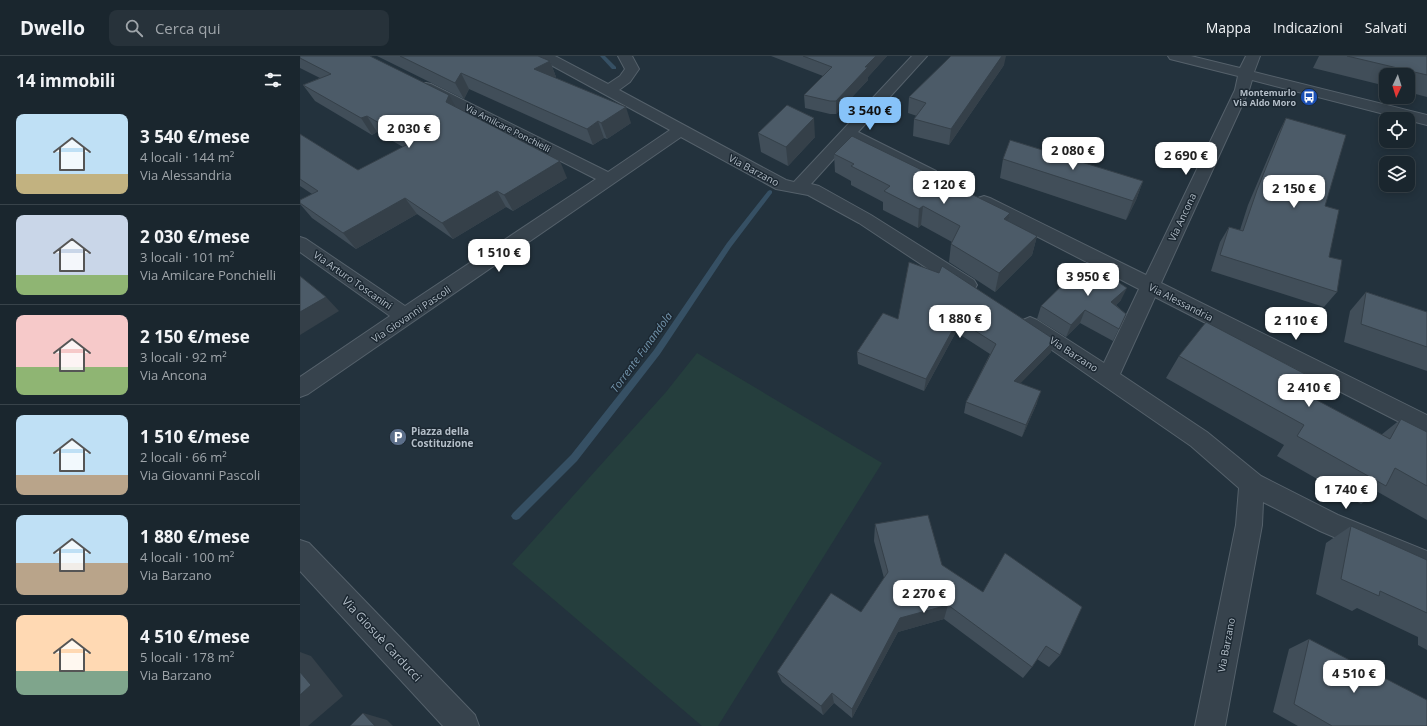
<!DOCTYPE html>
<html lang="it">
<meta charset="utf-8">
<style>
body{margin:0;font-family:"Open Sans",sans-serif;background:#27323a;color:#f1f3f6;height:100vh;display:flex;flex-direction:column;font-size:15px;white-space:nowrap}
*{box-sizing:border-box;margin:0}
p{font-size:13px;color:#9fa5aa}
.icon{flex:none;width:22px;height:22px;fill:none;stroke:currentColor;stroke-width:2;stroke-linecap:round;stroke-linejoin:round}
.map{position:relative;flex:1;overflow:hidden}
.panel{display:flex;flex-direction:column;background:#1a262e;width:300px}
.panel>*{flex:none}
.needle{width:26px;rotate:184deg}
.tools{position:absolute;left:1079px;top:12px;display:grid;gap:8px}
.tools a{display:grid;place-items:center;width:36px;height:36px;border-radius:8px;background:#1a262e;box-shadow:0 2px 10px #0003,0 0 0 1px #38434a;font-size:20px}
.price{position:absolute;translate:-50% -34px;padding:0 9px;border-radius:8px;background:#fff;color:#222;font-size:13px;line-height:26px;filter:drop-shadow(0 1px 2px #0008)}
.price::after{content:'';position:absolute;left:50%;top:24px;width:12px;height:9px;margin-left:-6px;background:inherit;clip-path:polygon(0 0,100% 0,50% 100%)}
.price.active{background:#87c3f9;color:#111}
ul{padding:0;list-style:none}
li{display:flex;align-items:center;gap:12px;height:100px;padding:0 16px}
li+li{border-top:1px solid #38434a}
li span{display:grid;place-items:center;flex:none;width:112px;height:80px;border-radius:8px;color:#555}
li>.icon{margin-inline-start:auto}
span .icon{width:48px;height:48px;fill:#fffc;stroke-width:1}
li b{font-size:17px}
h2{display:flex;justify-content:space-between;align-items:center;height:48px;padding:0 16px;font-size:17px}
header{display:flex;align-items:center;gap:24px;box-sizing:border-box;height:56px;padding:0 20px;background:#1a262e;border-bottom:1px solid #38434a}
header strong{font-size:19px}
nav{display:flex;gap:22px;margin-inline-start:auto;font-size:14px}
.search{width:280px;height:36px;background:#27323a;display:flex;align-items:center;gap:10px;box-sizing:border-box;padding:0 14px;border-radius:8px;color:#9fa5aa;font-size:15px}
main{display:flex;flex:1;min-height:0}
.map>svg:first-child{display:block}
</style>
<header>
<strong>Dwello</strong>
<div class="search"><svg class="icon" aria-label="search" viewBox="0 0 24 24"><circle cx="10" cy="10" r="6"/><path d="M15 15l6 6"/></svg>Cerca qui</div>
<nav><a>Mappa</a><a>Indicazioni</a><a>Salvati</a></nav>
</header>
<main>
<section class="panel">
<h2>14 immobili<svg class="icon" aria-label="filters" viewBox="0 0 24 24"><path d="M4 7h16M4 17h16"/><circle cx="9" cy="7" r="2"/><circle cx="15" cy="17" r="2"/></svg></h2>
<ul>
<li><span style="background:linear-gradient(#bfe0f5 75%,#c2b280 0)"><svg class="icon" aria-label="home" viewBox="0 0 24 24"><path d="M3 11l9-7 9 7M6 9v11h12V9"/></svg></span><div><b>3 540 €/mese</b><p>4 locali · 144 m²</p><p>Via Alessandria</p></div></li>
<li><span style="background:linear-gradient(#c9d6e8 75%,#8fb573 0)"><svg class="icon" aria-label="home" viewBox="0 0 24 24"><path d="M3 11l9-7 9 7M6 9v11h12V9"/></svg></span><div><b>2 030 €/mese</b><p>3 locali · 101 m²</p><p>Via Amilcare Ponchielli</p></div></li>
<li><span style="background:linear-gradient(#f6c9c9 65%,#8fb573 0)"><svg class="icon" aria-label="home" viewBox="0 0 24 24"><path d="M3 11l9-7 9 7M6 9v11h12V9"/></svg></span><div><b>2 150 €/mese</b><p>3 locali · 92 m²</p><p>Via Ancona</p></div></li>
<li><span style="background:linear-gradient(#bfe0f5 75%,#b9a48a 0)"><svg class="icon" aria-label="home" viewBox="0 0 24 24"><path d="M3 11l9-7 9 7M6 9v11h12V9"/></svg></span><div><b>1 510 €/mese</b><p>2 locali · 66 m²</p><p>Via Giovanni Pascoli</p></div></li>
<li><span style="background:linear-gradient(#bfe0f5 60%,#b9a48a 0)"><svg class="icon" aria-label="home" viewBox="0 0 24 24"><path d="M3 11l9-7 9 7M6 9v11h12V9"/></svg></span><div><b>1 880 €/mese</b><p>4 locali · 100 m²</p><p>Via Barzano</p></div></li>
<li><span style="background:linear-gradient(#ffd9b3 70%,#7fa58c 0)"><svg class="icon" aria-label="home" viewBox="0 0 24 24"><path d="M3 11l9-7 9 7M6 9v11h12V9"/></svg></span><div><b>4 510 €/mese</b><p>5 locali · 178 m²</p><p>Via Barzano</p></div></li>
</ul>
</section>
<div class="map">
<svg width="1127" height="670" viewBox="0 0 1127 670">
<rect width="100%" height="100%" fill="#23323d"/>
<path fill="#253e3d" d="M397,297l185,110 -164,263h-16l-190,-162 154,-172z"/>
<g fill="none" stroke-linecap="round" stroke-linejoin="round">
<g fill="#365064" fill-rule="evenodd">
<path d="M300,0h5l11,11v2h-4z"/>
<path d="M470,134l2,1v2l-41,54 -71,107 -83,107 -58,58 -3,1 -3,-1 -2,-3 2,-3 58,-58 83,-105 73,-107 41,-52z"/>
</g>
<defs>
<g id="minor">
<path d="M238,0h17l53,28 12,-8 5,-7 -7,-13h14l7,13 -9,13 -11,8 167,90 8,2 118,-126h15l-69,76 78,39 2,4 -2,4 -6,1 -6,-1 -74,-38 -39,43 8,2 52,29 103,65 3,5 -3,5 -7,2 -7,-2 -101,-67 -51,-28 -32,-6 -95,-52 -373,257 -8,3v-20l90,-61 -90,-64v-15l6,2 99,67 191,-127 -175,-89 -2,-3 2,-3 5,-1 5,1 177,88 62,-42 -130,-71z"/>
<path d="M868,0h23l49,12 6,-12h14l-6,16 173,43v10l-175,-45 -3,10 -88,193 266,132v21l-272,-139 -35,77 87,58 54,44 77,39 89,36v26l-107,-46 -57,-29 -1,23 -37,201h-30l41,-201 3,-37 -48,-42 -168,-116 -3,-5 3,-5 7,-3 7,3 67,43 35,-74 -161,-83 -3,-4 3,-4 6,-2 6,2 156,77 89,-185 3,-14 -68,-17z"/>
<path d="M0,484l9,3 166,172 4,11h-36l-143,-155z"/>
</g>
</defs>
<use href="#minor" stroke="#55616b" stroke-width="2"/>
<use href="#minor" fill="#37434d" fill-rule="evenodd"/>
</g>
<g fill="#414e59">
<path d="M0,0l156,51 111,71 -54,33 -7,-4 -53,32 -36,-25 -61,35 -44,-31 -12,-14v-4l12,-6 -12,-8v-52l58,36 45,-23 -26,-15 -5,3 -57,-34 -12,-16 17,-7 -20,-10z"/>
<path d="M77,0h161l12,5 6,16h-2l77,46 -24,16 -3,-1 -11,7 -124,-56 -5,10z"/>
<path d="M471,0h116l-19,21v3l-32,34h-6l-25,-6 -1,-13 19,-19z"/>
<path d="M1019,0h108v41l-19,-5v-17h-22v11l-73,-18z"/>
<path d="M704,9l-55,80 -36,-9 1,-17 3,-3 -9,-3 1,-16z"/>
<path d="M986,62l39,88 4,51 8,35 -13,15 -113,-36 9,-29 9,-15 11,3 8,-25 30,-71z"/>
<path d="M458,77l57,4 -27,29 -27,-14z"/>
<path d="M534,98l176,59 -2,9 29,14 -5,19 -37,37 -46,-30 2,-18 1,-2 -31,-17 -3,3 -35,-18v-8l-32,-17v-4l-16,-9z"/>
<path d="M703,103l140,22 -7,19 -10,20 -126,-42z"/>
<path d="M609,206l142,90 -31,31 17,20 -15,34 -58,-24 2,-11 24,-48 -34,-22 -32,59 -66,-27 -1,-12 41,-33z"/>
<path d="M1066,236l61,20v59l-83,-29 6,-31z"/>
<path d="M821,244l-5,5 10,9 -13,27 -33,-18 -14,14 -29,-18 4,-13z"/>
<path d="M879,300l117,33 85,46 20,-16 26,13v88l-49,-28 -17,12 -84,-48 7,-11 -118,-67z"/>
<path d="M575,468l67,41 118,90 -11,12 -12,-8 -5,8 -9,11 -79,-59 -46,13 -46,86 -18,-15 -11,12 -41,-33 -5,-10 84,-60 23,-34 -10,-37z"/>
<path d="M1051,470l76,34v90l-9,-5v-8l-61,-29 -5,3 -36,-17 10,-51z"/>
<path d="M1009,583l118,87h-129l-25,-14 16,-63z"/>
</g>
<g fill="#354049">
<path d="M576,0h11l-19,21v3l-32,34v-13l29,-34z"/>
<path d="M702,0h4l-2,9 -55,80 2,-16z"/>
<path d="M250,5l6,16 -15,8 -7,-16z"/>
<path d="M161,17l8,16 -5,10 -9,-16z"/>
<path d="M149,39l9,16 -12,-9z"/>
<path d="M326,51l5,16 -24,16 -6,-16z"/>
<path d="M67,60l10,16 -5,3 -11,-17z"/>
<path d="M514,62l1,19 -27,29 -2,-19z"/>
<path d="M298,65l6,17 -11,7 -6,-16z"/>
<path d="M260,105l7,17 -54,33 -9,-16z"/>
<path d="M843,125l-7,19 -10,20 7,-19z"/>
<path d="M197,135l9,16 -53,32 -11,-16z"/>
<path d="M105,142l12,16 -61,35 -13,-16z"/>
<path d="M623,150l-2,19 -3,3 1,-19z"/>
<path d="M710,157l-4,19 -2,-13z"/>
<path d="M737,180l-5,19 -37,37 4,-19z"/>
<path d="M827,232l-6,12 -15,15 5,-13z"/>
<path d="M26,241l13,14 -39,24v-23z"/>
<path d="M785,254l-5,13 -14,14 5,-12z"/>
<path d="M658,264l-2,12 -32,59 2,-12z"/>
<path d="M755,284l-4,12 -40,41 3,-12z"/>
<path d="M741,335l-4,12 -15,34 4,-12z"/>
<path d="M648,549l-4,14 -46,13 -46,86v-9l48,-91z"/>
<path d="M0,596l11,4 32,40 -35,30h-8z"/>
<path d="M532,637l2,10 -11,12 -2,-9z"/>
<path d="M63,657l24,7 6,6h-18z"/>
</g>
<g fill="#4c5b68" stroke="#354049">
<path d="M0,0h70l79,39 -3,7 114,59 -56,34 -7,-4 -55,32 -37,-25 -62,35 -43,-30v-3l18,-9 -18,-12v-45l58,36 54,-28 -45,-26 -6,2 -58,-33 28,-11 -31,-16z"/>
<path d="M100,0h138l12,5 -16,8 92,38 -25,16 -3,-2 -11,8 -126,-56 -6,10z"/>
<path d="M503,0h73l-11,11h3l-32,34h-6l-26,-6 28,-28z"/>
<path d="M651,0h51l-51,73 -37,-10 12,-16 -17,-6z"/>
<path d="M1047,0h80v19z"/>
<path d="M487,49l27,13 -28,29 -28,-14z"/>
<path d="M986,62l60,17 -21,71 14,4 -10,47 13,3 -5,32 -117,-37 9,-28 14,4 14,-41z"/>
<path d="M552,80l158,77 -6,6 33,17 -38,37 -48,-29 9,-18 -37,-20 -4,3 -35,-18 6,-5 -39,-20 3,-2 -20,-10z"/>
<path d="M710,84l133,41 -10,20 -130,-42z"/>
<path d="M787,205l40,27 -16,14 15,12 -7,15 -34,-19 -14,15 -30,-19z"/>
<path d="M609,206l30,11 3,-7 113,74 -41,41 27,10 -15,34 -60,-23 30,-58 -38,-24 -32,59 -69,-27 26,-39 15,6z"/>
<path d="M0,220l26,21 -26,15z"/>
<path d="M1066,236l61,20v35l-66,-23z"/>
<path d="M906,266l99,52 -9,15 94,50 11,-20 26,13v54l-32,-18 -9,18 -89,-50 7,-11 -125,-69z"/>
<path d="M628,459l14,50 41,27 22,-39 77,54 -22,48 -14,-9 -14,21 -84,-62 -48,13 -48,91 -20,-16 -11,13 -44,-34 54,-79 30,19 27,-40 -13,-48z"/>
<path d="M1051,470l76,34v53l-47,-22 -1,5 -38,-17z"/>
<path d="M1009,583l118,61v26h-95l-38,-22z"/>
<path d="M0,616l11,13 -11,10z"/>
<path d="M63,657l12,13h-25z"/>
</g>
<defs>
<symbol id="bus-disc" viewBox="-11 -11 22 22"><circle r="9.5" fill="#1a4fb4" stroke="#1c2832"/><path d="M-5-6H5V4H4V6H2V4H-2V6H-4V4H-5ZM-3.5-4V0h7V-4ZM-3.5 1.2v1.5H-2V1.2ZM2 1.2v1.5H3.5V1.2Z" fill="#fff"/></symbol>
<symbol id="parking-disc" viewBox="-11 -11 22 22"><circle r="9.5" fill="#5c6f8a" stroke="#1c2832"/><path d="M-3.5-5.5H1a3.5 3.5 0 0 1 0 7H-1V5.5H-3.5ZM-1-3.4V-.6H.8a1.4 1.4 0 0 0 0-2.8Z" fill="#fff"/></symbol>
</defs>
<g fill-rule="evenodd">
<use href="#bus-disc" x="999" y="31" width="20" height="20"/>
<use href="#parking-disc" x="88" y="371" width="20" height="20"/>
</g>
<g text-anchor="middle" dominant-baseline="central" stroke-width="3" stroke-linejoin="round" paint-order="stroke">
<g font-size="9" font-weight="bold" fill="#b3bec8" stroke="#1c2832" text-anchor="end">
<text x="996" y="36">Montemurlo<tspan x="996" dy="10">Via Aldo Moro</tspan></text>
</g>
<g font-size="9" fill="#b3bec8" stroke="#1c2832">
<text transform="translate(208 72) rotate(27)">Via Amilcare Ponchielli</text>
</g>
<g font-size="10" fill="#b3bec8" stroke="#1c2832">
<text transform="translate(454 114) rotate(28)">Via Barzano</text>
<text transform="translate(882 161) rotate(-65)">Via Ancona</text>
<text transform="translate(53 224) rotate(35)">Via Arturo Toscanini</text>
<text transform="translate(881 246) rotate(27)">Via Alessandria</text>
<text transform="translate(111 258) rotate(-34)">Via Giovanni Pascoli</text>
<text transform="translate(774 298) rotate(33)">Via Barzano</text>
<text transform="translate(926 589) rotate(-79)">Via Barzano</text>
</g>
<g font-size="10" font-weight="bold" fill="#b3bec8" stroke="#1c2832" text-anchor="start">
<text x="111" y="375">Piazza della<tspan x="111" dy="12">Costituzione</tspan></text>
</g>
<g font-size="11" font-style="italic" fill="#7294ac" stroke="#1c2832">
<text transform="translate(341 296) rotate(-54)">Torrente Funandola</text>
</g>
<g font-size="12" fill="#b3bec8" stroke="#1c2832">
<text transform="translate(82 583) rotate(47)">Via Giosuè Carducci</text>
</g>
</g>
</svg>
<div class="tools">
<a><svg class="needle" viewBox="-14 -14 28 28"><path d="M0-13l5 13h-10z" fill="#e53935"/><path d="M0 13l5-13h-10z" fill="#9fa5aa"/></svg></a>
<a><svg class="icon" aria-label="locate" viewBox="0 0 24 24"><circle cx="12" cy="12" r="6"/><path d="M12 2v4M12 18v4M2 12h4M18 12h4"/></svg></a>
<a><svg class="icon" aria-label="layers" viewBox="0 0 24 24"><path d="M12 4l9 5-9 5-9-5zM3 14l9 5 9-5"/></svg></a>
</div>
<b class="price active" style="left:570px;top:75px">3 540 €</b>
<b class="price" style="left:109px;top:93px">2 030 €</b>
<b class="price" style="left:773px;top:115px">2 080 €</b>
<b class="price" style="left:886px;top:120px">2 690 €</b>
<b class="price" style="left:644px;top:149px">2 120 €</b>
<b class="price" style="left:994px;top:153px">2 150 €</b>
<b class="price" style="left:199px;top:217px">1 510 €</b>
<b class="price" style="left:788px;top:241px">3 950 €</b>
<b class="price" style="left:660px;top:283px">1 880 €</b>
<b class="price" style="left:996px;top:285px">2 110 €</b>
<b class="price" style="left:1009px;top:352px">2 410 €</b>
<b class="price" style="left:1046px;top:454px">1 740 €</b>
<b class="price" style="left:624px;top:558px">2 270 €</b>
<b class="price" style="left:1054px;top:638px">4 510 €</b>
</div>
</main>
